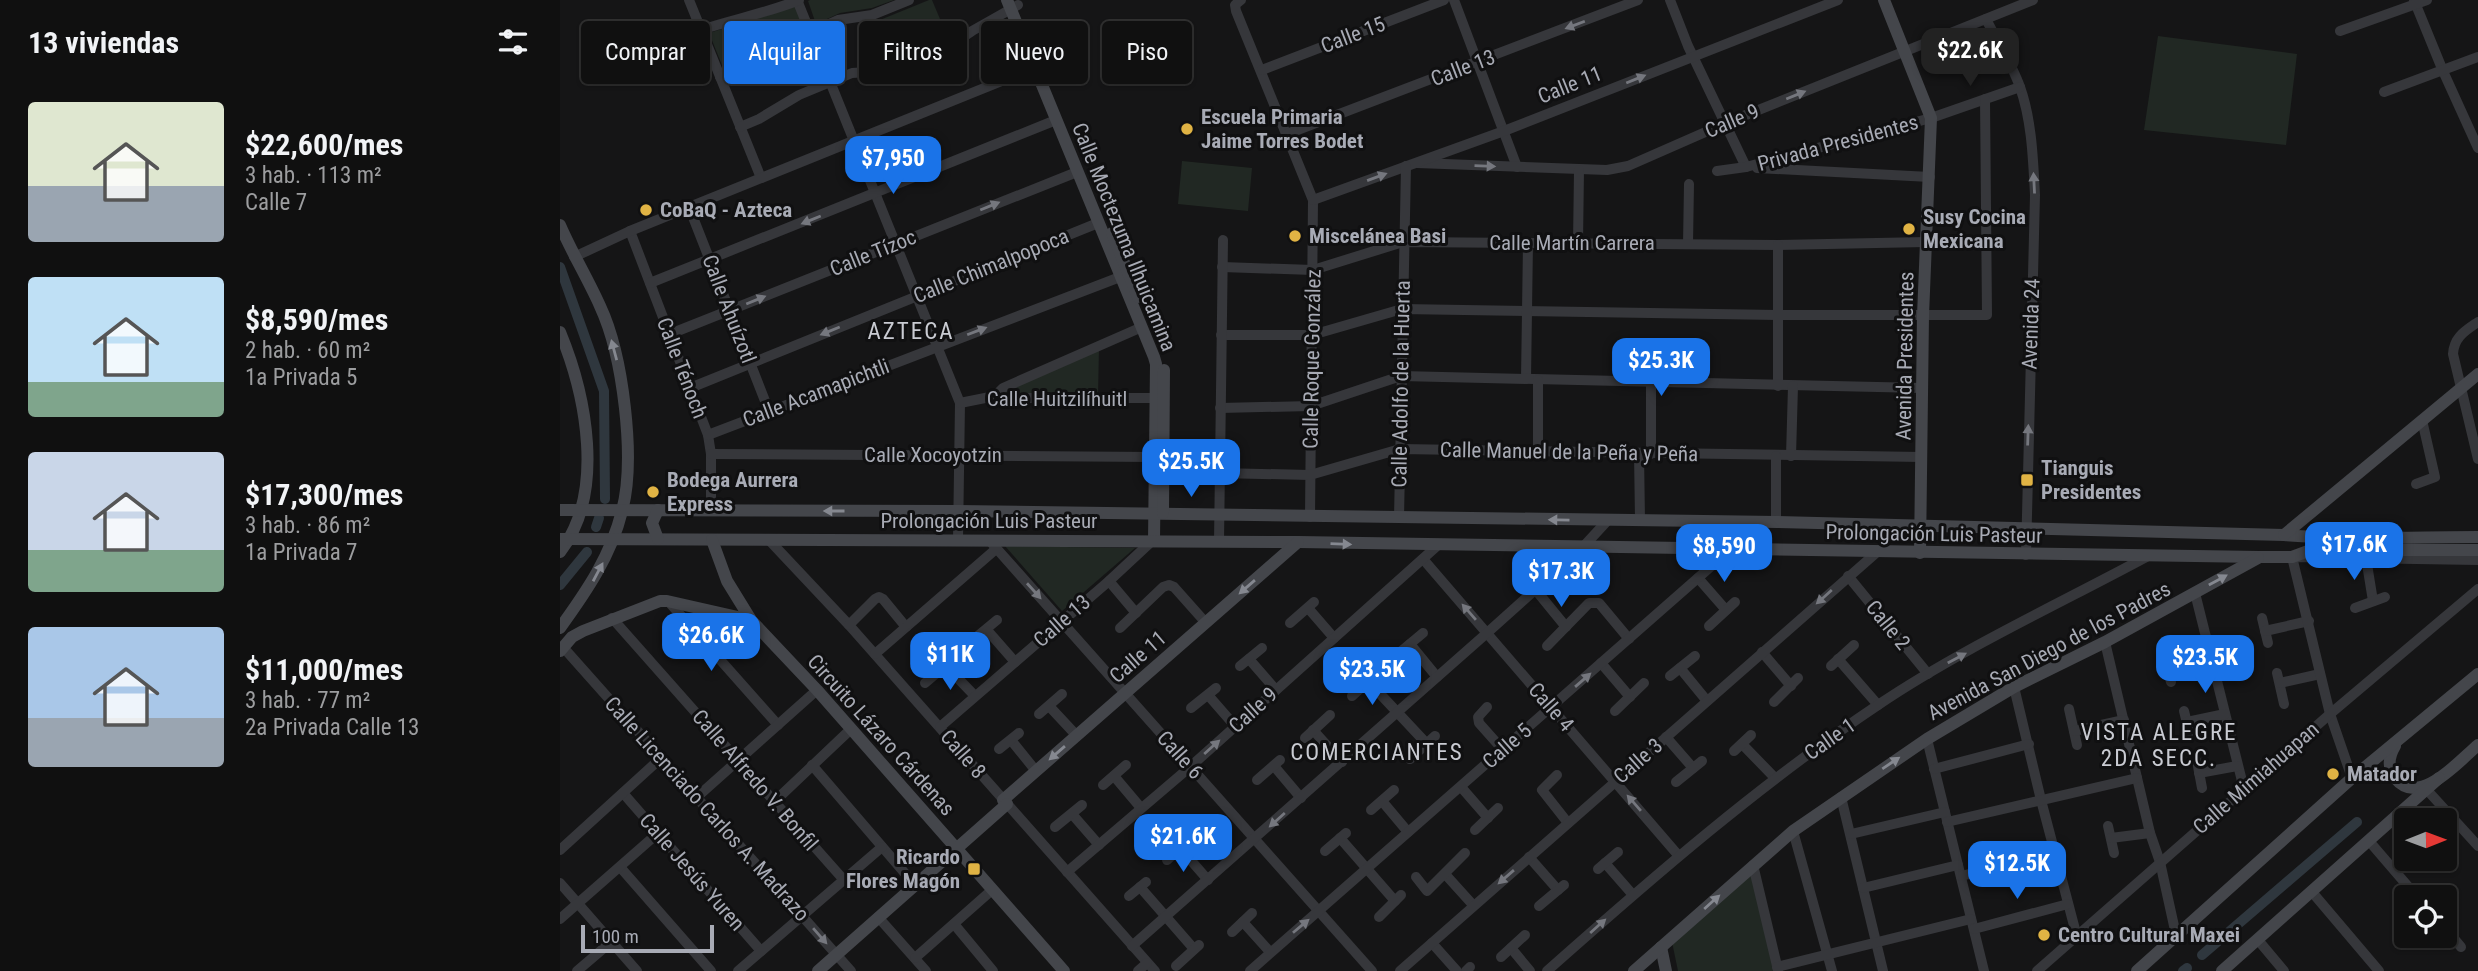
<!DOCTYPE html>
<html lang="es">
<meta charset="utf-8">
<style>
body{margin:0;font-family:"Roboto Condensed",sans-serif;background:#191919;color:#f1f3f6;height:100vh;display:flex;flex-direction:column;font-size:26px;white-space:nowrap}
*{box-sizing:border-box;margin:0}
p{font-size:23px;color:#9c9d9f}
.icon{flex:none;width:38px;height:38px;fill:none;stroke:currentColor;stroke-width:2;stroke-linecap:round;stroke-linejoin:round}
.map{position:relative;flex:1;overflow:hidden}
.details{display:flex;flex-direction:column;background:#101010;width:560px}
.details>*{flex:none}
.hud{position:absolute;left:21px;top:21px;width:665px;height:63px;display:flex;gap:14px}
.needle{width:46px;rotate:89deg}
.controls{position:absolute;left:1834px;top:808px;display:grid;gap:14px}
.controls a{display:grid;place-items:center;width:63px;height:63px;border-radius:7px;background:#101010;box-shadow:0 2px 5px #0004,0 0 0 2px #303030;font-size:35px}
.scale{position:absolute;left:21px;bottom:18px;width:133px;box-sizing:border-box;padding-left:7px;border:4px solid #a8abb5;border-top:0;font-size:19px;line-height:24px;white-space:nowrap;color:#a8abb5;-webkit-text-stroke:5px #101011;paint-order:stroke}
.price{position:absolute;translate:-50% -60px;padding:0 16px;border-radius:14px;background:#1a73e8;color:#fff;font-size:23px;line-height:46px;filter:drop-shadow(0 2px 4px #0008)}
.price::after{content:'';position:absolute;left:50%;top:42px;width:21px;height:16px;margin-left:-10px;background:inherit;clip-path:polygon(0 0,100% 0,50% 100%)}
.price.current{background:#222;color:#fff}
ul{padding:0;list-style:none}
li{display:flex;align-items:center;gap:21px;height:175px;padding:0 28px}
li span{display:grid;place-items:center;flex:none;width:196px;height:140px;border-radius:7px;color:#555}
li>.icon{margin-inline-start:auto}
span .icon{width:84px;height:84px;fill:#fffc;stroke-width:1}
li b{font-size:30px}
h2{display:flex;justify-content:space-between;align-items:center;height:84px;padding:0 28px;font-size:30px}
.pill{padding:0 24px;border-radius:7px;background:#101010;box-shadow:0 2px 5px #0004,0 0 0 2px #303030;font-size:24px;line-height:63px}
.pill.current{background:#1a73e8;color:#fff}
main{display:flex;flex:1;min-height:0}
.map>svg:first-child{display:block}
</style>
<main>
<section class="details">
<h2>13 viviendas<svg class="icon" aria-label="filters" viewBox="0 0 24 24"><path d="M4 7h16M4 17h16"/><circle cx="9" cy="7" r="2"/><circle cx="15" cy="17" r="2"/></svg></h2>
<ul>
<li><span style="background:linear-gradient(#dfe7d0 60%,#9aa5b1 0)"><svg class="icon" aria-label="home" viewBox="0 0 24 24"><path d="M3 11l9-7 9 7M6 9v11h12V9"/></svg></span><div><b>$22,600/mes</b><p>3 hab. · 113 m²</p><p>Calle 7</p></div></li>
<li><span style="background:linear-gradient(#bfe0f5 75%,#7fa58c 0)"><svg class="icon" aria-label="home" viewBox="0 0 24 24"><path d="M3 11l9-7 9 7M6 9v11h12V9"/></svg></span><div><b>$8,590/mes</b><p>2 hab. · 60 m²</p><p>1a Privada 5</p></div></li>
<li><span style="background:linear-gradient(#c9d6e8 70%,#7fa58c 0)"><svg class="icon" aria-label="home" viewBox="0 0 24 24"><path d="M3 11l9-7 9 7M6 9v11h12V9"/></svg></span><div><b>$17,300/mes</b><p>3 hab. · 86 m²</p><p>1a Privada 7</p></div></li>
<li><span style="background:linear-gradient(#a9c7e8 65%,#9aa5b1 0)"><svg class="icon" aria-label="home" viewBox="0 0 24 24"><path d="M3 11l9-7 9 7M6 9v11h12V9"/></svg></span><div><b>$11,000/mes</b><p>3 hab. · 77 m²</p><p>2a Privada Calle 13</p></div></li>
</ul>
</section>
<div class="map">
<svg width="1918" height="971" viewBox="0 0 1918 971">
<rect width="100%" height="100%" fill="#151516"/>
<g fill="#212823">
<path d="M250,0h84l-22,8 -32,5 -24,11 -8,-23z"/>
<path d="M369,0h3l16,38 -58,24 -15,-40z"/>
<path d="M236,6l9,23 -22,6 -37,24 -22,11 -15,-37z"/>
<path d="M1598,36l139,18 -11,91 -142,-15z"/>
<path d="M622,161l70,7 -4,43 -70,-7z"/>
<path d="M539,348l-1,48h-96v-5z"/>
<path d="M445,546l130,2 -73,63z"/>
<path d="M1191,872l23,99h-96l-6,-29z"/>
</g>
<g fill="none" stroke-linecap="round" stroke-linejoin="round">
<g stroke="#2f373e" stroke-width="10">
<path d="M0,267l44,124 1,108"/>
<path d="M36,527l3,-9"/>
<path d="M0,585l27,-33"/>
<path d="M1642,955l155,-133"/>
<path d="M1623,971l4,-3"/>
</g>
<g stroke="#36373b" stroke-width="10">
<path d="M129,0l72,178"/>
<path d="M237,0l163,403 -2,137"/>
<path d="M681,0l-6,5 1,6 77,189 -3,317"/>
<path d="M894,0l63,167"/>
<path d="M1110,0l18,46 58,121"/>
<path d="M1854,0l29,71 35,77"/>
<path d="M1426,19c11,22 26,45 34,68 12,34 13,72 15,108l-9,360"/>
<path d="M141,30c33,-11 66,-17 98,-30"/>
<path d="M1780,31l87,-31"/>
<path d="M702,70l182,-70"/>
<path d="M160,77l28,-11 27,-18 63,-28 34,-5 37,-15"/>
<path d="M1824,92l94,-35"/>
<path d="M180,127l19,-8 40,-24 53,-22 31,-2 59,-20 30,-20 46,-26"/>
<path d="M727,134l351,-134"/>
<path d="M857,163l190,7 21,-4 98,-43 307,-123"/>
<path d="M1197,168l173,9"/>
<path d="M1157,171l29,-4 185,-49 89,-31"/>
<path d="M753,200l191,-69 334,-131"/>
<path d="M129,207l80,204"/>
<path d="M70,231l78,204 3,19v56"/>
<path d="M1018,243l1,-73"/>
<path d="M1128,244l1,-60"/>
<path d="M14,257l56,-26 404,-163"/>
<path d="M662,267l91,3 90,-28 375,3 148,-3"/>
<path d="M90,283l406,-163"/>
<path d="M1918,322c-13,9 -24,15 -25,32l25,105"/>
<path d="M110,334l407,-162"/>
<path d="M661,335h91l90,-26 376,6h209l-2,-216"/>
<path d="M966,379l2,-136"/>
<path d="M1218,386v-141"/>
<path d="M130,388l408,-165"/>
<path d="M435,396l8,-8 139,-61"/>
<path d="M400,403l35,-7 9,2h151"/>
<path d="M660,408l91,-2 90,-30 521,12"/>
<path d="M148,435l412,-158"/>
<path d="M978,452v-72"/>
<path d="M1079,453l1,67"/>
<path d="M151,454l443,3"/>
<path d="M1091,454v-72"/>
<path d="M1231,456l2,-70"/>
<path d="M659,473l91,2 90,-26 522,8"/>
<path d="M1856,484l19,-7 -13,-57"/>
<path d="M839,518l7,-352"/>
<path d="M1216,522v-66"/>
<path d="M209,540l80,85 306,346"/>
<path d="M429,540l383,431"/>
<path d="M659,542l4,-302"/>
<path d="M1806,558l7,43"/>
<path d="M863,559l255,296"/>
<path d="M1288,576l80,98"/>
<path d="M1138,578l28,32"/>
<path d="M549,581l27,32"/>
<path d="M975,589l31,38"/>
<path d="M1635,593l49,196"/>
<path d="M108,601l110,124"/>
<path d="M748,608l26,30"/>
<path d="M1795,608l30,-11"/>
<path d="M52,618l231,261"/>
<path d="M1702,618l6,25"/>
<path d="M730,623l24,-21"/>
<path d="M289,625l26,-26 4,-2 4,2 23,28"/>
<path d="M1149,626l26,-24"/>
<path d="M560,628l43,-41 6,-2 5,2 32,36"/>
<path d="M427,630l28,32"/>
<path d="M1705,631l44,-10"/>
<path d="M414,639l23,-19"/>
<path d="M1545,642l45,191 10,29 16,73"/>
<path d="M850,644l27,33"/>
<path d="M987,646l42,-43h10l30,36"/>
<path d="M3,647l288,324"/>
<path d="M1202,652l29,34"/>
<path d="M839,653l24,-20"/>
<path d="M315,654l121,-105"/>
<path d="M689,659l27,31"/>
<path d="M1278,659l40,46"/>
<path d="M1041,663l29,34"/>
<path d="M1606,663l5,19"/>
<path d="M386,666l29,30"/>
<path d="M680,666l22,-18"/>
<path d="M1271,666l23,-21"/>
<path d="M1120,668l27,33"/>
<path d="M1608,672l45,-10"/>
<path d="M1717,673l7,31"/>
<path d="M1110,676l25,-20"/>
<path d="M808,681l58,62"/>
<path d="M365,683l26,-22"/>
<path d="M1720,683l40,-9"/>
<path d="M1454,687l27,113 36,137"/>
<path d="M648,695l27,31"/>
<path d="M792,696l26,-24"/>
<path d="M1214,702l24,-24"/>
<path d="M489,706l28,30"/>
<path d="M927,707l-9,10 1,6 24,27"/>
<path d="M631,708l25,-20"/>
<path d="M1509,709l8,36"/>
<path d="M1055,711l29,-28"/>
<path d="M1624,711l6,24"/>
<path d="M479,714l23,-20"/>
<path d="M1627,722l38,-8"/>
<path d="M380,727l169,-146 43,-40"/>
<path d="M753,730l29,32"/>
<path d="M1514,731l50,-11"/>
<path d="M1106,737l27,31"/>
<path d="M745,738l25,-23"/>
<path d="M1367,739l57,232"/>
<path d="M451,740l25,31"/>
<path d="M1182,744l33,34"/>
<path d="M439,749l20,-16"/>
<path d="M1174,751l17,-16"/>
<path d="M850,759l25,-23"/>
<path d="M1637,761l5,27"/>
<path d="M252,765l103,120"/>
<path d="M714,766l27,32"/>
<path d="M1374,769l95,-25"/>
<path d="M1639,773l38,-7"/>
<path d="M997,775l-15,15 26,33"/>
<path d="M554,776l27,32"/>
<path d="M1792,778l-22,-64 -38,-157 186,3"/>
<path d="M697,780l23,-20"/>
<path d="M1116,782l26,-21"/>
<path d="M543,785l23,-20"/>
<path d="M901,787l27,31"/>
<path d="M1867,790l51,56"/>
<path d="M63,793l138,158"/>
<path d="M137,797l120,-107"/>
<path d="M1281,797l42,174"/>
<path d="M822,801l26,31"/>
<path d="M214,802l77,-73"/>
<path d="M811,810l23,-20"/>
<path d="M512,814l27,31"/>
<path d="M1387,822l190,-44"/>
<path d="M1548,826l6,27"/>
<path d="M495,827l27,-22"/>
<path d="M915,830l23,-22"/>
<path d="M1233,831l39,140"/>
<path d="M1291,834l94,-22"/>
<path d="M780,838l55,63"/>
<path d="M1551,838l39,-5"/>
<path d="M1809,841l49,57"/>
<path d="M620,848l28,32"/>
<path d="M0,850l101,-92"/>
<path d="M765,851l21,-18"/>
<path d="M969,857l29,33"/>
<path d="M607,860l24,-22"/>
<path d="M1045,863l28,32"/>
<path d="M1193,865l25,105"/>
<path d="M60,867l91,104"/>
<path d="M1038,869l20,-17"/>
<path d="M507,872l123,-105 247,-221"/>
<path d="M885,874l28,31"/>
<path d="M1401,876l94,-23"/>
<path d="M856,877l11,14 38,-38"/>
<path d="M0,883l77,88"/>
<path d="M580,887l54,62"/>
<path d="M1303,888l95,-23"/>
<path d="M1752,892l67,79"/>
<path d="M569,896l17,-14"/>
<path d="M979,906l25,-21"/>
<path d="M318,917l48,54"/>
<path d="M819,917l22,-22"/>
<path d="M0,919l98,-86"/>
<path d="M683,922l27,30"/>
<path d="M394,924l39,47"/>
<path d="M1885,928l16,19"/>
<path d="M1414,929l94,-25"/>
<path d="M672,932l20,-19"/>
<path d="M1698,940l26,31"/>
<path d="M872,943l25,28"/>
<path d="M572,946l355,-313 97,-87 24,-26"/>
<path d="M951,948l19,23"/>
<path d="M941,957l24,-22"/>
<path d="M355,958l77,-68"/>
<path d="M616,966l23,-21"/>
<path d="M1217,967l194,-48"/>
<path d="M17,971l34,-29"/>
<path d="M178,971l144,-124"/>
<path d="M578,971l9,-8"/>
<path d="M690,971l482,-423"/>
<path d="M840,971l476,-418"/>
<path d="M906,971l4,-4"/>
<path d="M987,971c106,-94 213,-187 331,-266 83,-56 181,-101 270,-149"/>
<path d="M1477,971l293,-257 148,-125"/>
</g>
<g stroke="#44464b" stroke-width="12">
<path d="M447,0l147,357 2,7 -2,177"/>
<path d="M1324,0l47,118 -8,198 -3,237"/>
<path d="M0,225c12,28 28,54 40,81 23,49 36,153 22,205 -11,45 -36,81 -62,117"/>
<path d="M552,233l26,64"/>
<path d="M0,332c26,63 46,161 0,220"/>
<path d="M0,510l398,1 818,11 508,13c65,5 129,2 194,2"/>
<path d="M603,513l1,-143"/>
<path d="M1724,535l194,-161"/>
<path d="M0,539l738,3 961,15h33l46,-17 33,10h107"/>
<path d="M98,539l-6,-16 6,-13"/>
<path d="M152,540l15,41 24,39 66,70 247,281"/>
<path d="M0,651l12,-14 11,-6 77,-30h7l84,19"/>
<path d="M1835,746c-6,10 -8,22 0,32 24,30 63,-16 83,-33"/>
<path d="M443,800l295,-258"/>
<path d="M1101,947l5,24"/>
<path d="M258,971l189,-167"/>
<path d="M1074,971l159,-140 134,-92 87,-52 91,-45 153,-84"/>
<path d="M1577,971l215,-193 126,-104"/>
<path d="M1662,971l217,-193"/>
</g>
</g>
<defs><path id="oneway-solid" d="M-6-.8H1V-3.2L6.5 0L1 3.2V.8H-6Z" transform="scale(1.75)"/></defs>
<g fill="#75777e">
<use href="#oneway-solid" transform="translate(1015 25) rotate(159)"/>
<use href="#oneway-solid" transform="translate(1076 79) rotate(-22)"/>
<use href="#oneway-solid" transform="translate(1236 95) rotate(-22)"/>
<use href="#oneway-solid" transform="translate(925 166) rotate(2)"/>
<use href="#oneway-solid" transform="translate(817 177) rotate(-20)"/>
<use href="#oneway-solid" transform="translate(1474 183) rotate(-93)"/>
<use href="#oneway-solid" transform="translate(430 206) rotate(-22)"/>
<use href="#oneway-solid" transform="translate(251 220) rotate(158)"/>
<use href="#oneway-solid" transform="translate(196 300) rotate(-22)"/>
<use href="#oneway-solid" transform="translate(270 331) rotate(158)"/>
<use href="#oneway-solid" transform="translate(417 331) rotate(-21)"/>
<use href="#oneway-solid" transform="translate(1468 435) rotate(-88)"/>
<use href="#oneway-solid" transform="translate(474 591) rotate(48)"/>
<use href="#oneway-solid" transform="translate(1264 597) rotate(138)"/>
<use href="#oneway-solid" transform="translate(909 612) rotate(-131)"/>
<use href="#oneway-solid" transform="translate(1397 658) rotate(-28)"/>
<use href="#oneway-solid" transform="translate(1023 680) rotate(-41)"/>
<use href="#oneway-solid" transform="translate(652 747) rotate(-42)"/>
<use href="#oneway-solid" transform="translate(1074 803) rotate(-131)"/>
<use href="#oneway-solid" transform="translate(717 820) rotate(138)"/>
<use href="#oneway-solid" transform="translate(946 877) rotate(139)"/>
<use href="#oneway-solid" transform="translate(741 926) rotate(-40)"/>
<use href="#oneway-solid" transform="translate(1038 926) rotate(-42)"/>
<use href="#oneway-solid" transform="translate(260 936) rotate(49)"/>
</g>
<g fill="#858890">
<use href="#oneway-solid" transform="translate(54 350) rotate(-105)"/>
<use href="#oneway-solid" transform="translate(274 511) rotate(-180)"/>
<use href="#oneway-solid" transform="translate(999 520) rotate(-179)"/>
<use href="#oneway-solid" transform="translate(781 544) rotate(2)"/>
<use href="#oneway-solid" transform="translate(38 572) rotate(-62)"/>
<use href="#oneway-solid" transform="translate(1658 580) rotate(-29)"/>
<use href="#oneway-solid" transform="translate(687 587) rotate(139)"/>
<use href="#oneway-solid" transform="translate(497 753) rotate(139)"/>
<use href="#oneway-solid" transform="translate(1331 763) rotate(-34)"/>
<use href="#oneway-solid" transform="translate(1152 902) rotate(-42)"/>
</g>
<g fill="#e0b344" stroke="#101011" stroke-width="2.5">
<circle cx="627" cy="129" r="7"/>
<circle cx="86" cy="210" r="7"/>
<circle cx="1349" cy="229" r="7"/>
<circle cx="735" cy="236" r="7"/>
<rect x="1460" y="473" width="14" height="14" rx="3.5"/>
<circle cx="93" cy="492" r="7"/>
<circle cx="1773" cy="774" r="7"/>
<rect x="407" y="862" width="14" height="14" rx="3.5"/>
<circle cx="1484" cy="935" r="7"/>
</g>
<g text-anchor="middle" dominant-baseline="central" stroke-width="6" stroke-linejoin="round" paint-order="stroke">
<g font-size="21" fill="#a8abb5" stroke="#101011">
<text transform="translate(793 35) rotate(-21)">Calle 15</text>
<text transform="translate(903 68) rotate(-21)">Calle 13</text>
<text transform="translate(1010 85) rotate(-22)">Calle 11</text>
<text transform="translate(1172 121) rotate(-23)">Calle 9</text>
<text transform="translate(1278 143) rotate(-15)">Privada Presidentes</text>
<text transform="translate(564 237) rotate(68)">Calle Moctezuma Ilhuicamina</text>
<text x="1012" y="243">Calle Martín Carrera</text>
<text transform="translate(313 253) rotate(-22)">Calle Tízoc</text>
<text transform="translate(431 266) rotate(-22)">Calle Chimalpopoca</text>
<text transform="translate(169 309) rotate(69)">Calle Ahuízotl</text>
<text transform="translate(1471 324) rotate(-88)">Avenida 24</text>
<text transform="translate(1345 356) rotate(-89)">Avenida Presidentes</text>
<text transform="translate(752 359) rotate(-89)">Calle Roque González</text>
<text transform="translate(122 368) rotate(69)">Calle Ténoch</text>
<text transform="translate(841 384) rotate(-89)">Calle Adolfo de la Huerta</text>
<text transform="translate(256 393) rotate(-21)">Calle Acamapichtli</text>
<text x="497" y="399">Calle Huitzilíhuitl</text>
<text transform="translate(1009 452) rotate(1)">Calle Manuel de la Peña y Peña</text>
<text x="373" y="455">Calle Xocoyotzin</text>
<text x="429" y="521">Prolongación Luis Pasteur</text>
<text transform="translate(1374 534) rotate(1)">Prolongación Luis Pasteur</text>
<text transform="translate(502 621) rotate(-41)">Calle 13</text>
<text transform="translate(1328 625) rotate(51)">Calle 2</text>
<text transform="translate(1489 651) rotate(-28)">Avenida San Diego de los Padres</text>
<text transform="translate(578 657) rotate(-41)">Calle 11</text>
<text transform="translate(991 707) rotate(49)">Calle 4</text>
<text transform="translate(693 710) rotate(-42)">Calle 9</text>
<text transform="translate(321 735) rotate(48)">Circuito Lázaro Cárdenas</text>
<text transform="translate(1270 739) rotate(-35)">Calle 1</text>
<text transform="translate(947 746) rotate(-41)">Calle 5</text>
<text transform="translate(403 754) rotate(49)">Calle 8</text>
<text transform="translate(620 755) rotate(48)">Calle 6</text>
<text transform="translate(1078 761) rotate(-41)">Calle 3</text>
<text transform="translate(1696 778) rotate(-41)">Calle Mimiahuapan</text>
<text transform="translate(195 780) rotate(49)">Calle Alfredo V. Bonfil</text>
<text transform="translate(147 809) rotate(48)">Calle Licenciado Carlos A. Madrazo</text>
<text transform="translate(132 872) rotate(49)">Calle Jesús Yuren</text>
</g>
<g font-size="21" font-weight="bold" fill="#a8abb5" stroke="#101011" text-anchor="start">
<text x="641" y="117">Escuela Primaria<tspan x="641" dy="24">Jaime Torres Bodet</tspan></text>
<text x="100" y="210">CoBaQ - Azteca</text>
<text x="1363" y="217">Susy Cocina<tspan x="1363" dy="24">Mexicana</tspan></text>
<text x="749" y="236">Miscelánea Basi</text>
<text x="1481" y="468">Tianguis<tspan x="1481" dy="24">Presidentes</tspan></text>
<text x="107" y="480">Bodega Aurrera<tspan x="107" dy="24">Express</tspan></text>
<text x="1787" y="774">Matador</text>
<text x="400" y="857" text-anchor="end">Ricardo<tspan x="400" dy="24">Flores Magón</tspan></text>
<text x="1498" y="935">Centro Cultural Maxei</text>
</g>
<g font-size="23" letter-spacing="2" fill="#c9cbd2" stroke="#101011">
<text x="351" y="331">AZTECA</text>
<text x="1599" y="732">VISTA ALEGRE<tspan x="1599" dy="26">2DA SECC.</tspan></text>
<text x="817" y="752">COMERCIANTES</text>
</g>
</g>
</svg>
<div class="controls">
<a><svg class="needle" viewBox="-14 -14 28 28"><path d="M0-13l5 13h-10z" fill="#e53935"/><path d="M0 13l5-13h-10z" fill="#9c9d9f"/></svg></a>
<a><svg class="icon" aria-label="locate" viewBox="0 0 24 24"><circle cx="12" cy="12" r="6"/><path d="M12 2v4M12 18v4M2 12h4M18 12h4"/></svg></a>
</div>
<div class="scale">100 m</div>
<b class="price current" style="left:1410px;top:88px">$22.6K</b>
<b class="price" style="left:333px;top:196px">$7,950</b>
<b class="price" style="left:1101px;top:398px">$25.3K</b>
<b class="price" style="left:631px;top:499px">$25.5K</b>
<b class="price" style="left:1794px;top:582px">$17.6K</b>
<b class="price" style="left:1164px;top:584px">$8,590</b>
<b class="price" style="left:1001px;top:609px">$17.3K</b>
<b class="price" style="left:151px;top:673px">$26.6K</b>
<b class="price" style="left:390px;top:692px">$11K</b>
<b class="price" style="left:1645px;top:695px">$23.5K</b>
<b class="price" style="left:812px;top:707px">$23.5K</b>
<b class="price" style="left:623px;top:874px">$21.6K</b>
<b class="price" style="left:1457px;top:901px">$12.5K</b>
<div class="hud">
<a class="pill">Comprar</a>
<a class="pill current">Alquilar</a>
<a class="pill">Filtros</a>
<a class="pill">Nuevo</a>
<a class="pill">Piso</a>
</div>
</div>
</main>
